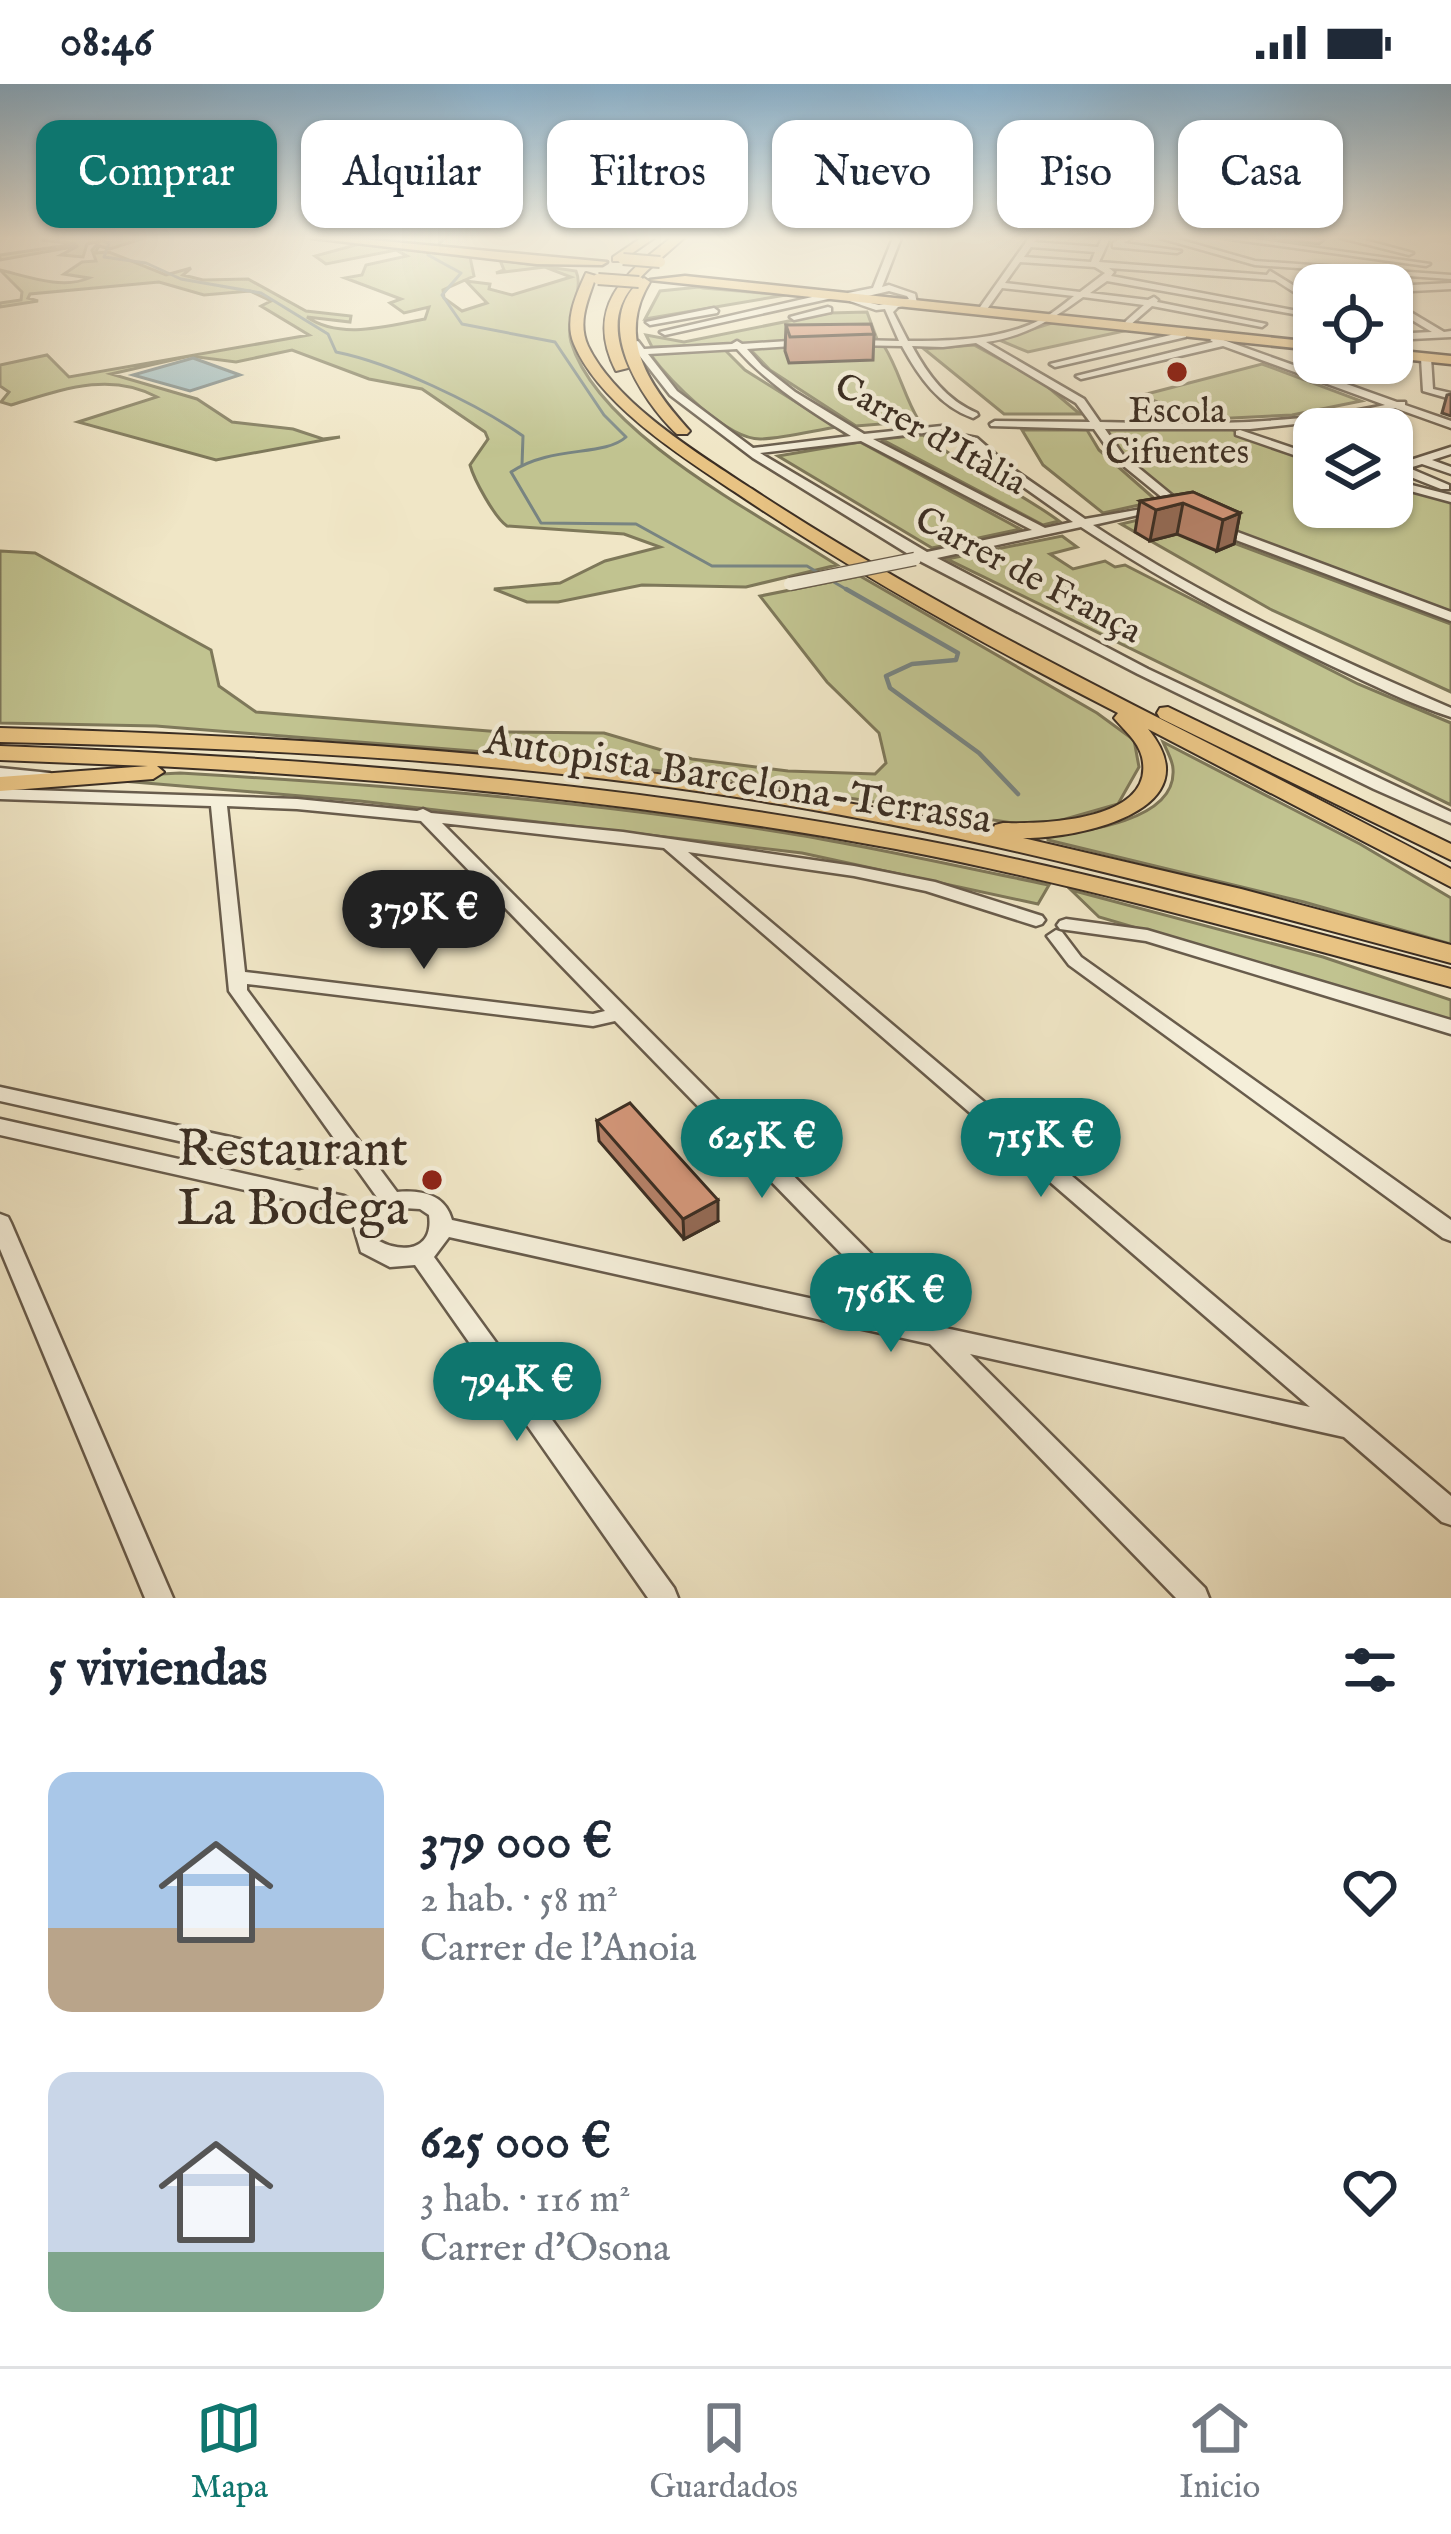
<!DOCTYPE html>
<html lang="es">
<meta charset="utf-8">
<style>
body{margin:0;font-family:"IM FELL English",serif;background:#f6f6f7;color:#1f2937;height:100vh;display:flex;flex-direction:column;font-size:45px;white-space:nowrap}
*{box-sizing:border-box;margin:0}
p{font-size:39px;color:#747a83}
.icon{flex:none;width:66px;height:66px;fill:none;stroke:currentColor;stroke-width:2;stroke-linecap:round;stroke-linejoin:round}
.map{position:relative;height:1514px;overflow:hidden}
.drawer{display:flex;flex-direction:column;background:#fff;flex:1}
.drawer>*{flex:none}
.guide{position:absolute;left:36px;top:36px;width:1380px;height:108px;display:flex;gap:24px}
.controls{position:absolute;left:1293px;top:180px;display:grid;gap:24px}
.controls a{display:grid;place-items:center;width:120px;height:120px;border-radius:24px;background:#fff;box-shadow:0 3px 9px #0004;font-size:60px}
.price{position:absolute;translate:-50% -102px;padding:0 27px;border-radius:42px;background:#0f766e;color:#fff;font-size:39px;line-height:78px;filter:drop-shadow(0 3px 6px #0008)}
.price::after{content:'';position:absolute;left:50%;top:72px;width:36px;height:27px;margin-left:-18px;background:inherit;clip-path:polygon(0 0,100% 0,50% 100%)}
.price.current{background:#222;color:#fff}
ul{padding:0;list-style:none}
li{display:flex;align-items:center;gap:36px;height:300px;padding:0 48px}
li span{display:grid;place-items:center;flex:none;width:336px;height:240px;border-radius:24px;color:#555}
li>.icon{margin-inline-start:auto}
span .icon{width:144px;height:144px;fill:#fffc;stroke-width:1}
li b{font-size:51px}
h2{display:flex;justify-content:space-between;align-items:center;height:144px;padding:0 48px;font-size:51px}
.tag{padding:0 42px;border-radius:24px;background:#fff;box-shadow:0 3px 9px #0004;font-size:42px;line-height:108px}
.tag.current{background:#0f766e;color:#fff}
.status{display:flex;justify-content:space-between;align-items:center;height:84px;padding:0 60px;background:#fff;direction:ltr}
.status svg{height:33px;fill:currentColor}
.menu{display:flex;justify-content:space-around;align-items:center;height:168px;border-top:3px solid #e0e1e3;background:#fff;font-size:33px;color:#747a83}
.menu a{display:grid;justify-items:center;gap:6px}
.menu .current{color:#0f766e}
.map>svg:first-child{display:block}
</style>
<div class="status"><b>08:46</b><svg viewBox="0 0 49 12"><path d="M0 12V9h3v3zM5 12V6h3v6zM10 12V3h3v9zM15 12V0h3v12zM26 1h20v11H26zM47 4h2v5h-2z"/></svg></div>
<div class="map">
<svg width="1451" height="1514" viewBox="0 0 1451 1514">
<rect width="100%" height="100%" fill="#f0e6c6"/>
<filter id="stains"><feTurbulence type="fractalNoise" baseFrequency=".00167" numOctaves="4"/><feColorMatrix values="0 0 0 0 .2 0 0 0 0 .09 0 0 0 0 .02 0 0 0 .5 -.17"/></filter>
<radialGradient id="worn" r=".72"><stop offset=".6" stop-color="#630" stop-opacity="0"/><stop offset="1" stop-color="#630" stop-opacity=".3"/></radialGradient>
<g fill="#c1c390" stroke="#7e785a" stroke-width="3">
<path d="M47,154h97l-34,11 -11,-3 -4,7 14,-1 57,23 25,-7 -8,7 20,5 45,-1 58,32 45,5 -1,6 -43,-5c33,23 80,9 118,2l4,-12 -25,6 -14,-10 11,-4 -56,-21 17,-3 4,-10 41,-9 -11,-6 -70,14 -11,-8 44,-12 111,13 4,19 -31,14 1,8 18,13 25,-8 -21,-22 24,3 -1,5 23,6 59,-18 -26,-10 -49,6 8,-3 -4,-10 76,11c9,20 -12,46 -5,71 27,91 189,173 266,223l-91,22 -104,-2 -84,17h-31l-33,-13 66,-6 45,-22 55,-14 -36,-13 -117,-8c-12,-8 -33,-46 -37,-61l18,-26 -3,-7 -63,-43 -53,-10 -77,-29 -56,12 -46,-6 -79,18 86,25 35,23 61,7 30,10 17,-2 -124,23 -138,-38 79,-25c-48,-26 -96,-7 -146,8l-10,-3 8,-10 -9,-6v-21l47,-10 22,22 240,-42 -48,-29 10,-5 -21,-10 -46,4 -45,-13 -129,12 -2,4 10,3 -38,6v-4l21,-3 1,-8 -22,-22c26,6 62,20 89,8l-25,-4 18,-12 14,-1 -4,-11 8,-9 -13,3 -4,13 -22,-2 17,-9 -78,14v-5l76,-11 -34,-4z"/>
<path d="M699,203l4,1 83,7 -141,24 15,-28z"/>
<path d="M867,228l10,27 -225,8 -6,-12 38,7 145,-29z"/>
<path d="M1058,237l75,8 -105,23 -29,-12z"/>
<path d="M974,261l68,37 38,32h-76l-80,-65z"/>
<path d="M884,262c15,24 20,50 35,75l-63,5 -86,-56 -22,-23z"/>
<path d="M724,265l21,21 91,57c-24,4 -50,11 -75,12 -34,1 -92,-59 -111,-85z"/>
<path d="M1262,280l99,37 -69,14 -80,4 -73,-23z"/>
<path d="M1096,340l132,4 86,31v48h78v-24l59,16v118l-225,-84 -85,-55z"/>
<path d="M1022,346h65l12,20 58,51 -54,12 -60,-48z"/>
<path d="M923,351c42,33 93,54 136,86l-16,4 -162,-86z"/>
<path d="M860,358l160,87 -88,19 -154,-92z"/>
<path d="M1172,428l56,29 223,83v68l-181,-83 -149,-85z"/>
<path d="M1062,452l15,11 -27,7 23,15 32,-8 10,6 10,-2 233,119 93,39v82l-504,-246z"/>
<path d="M0,467l35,2 176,97 8,36 37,26 245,20 103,1 88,26 96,12 87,3 11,-11 -7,-30 -52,-51 -67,-86 100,-20 237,137 37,27 5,27 -21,37 -63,18 -36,2 -328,-50 -218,-23 -317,-25 -156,-3z"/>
<path d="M1163,658l197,102 91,54v46l-147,-42 -256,-62 -1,-5c36,-3 130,-14 126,-66 0,-8 -7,-20 -10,-27z"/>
<path d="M180,689c207,12 414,28 618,62 84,14 168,33 251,50l-11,19 -236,-51 -442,-52 -274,-23z"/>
<path d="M1071,806l252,67 128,43v20l-352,-103z"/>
</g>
<path fill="#a0bdc0" stroke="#788481" stroke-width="3" d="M193,274l47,17 -50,16 -57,-16z"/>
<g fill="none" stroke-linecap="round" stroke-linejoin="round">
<g stroke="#788481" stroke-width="3">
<path d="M94,154l15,5 -5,14 42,6 35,16 80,14 67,41 8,18c55,11 140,51 187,84l-1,29"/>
<path d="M445,154l-17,17 33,18 -19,22 20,29 93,18 49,73 22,22c-22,20 -75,8 -115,35l30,51 95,1 76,42h95l15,9"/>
<path d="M832,497l19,11"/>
</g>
<path stroke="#788481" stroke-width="4.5" d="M846,505l112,64 -2,7 -44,4 -26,12 4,12 89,65 39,41"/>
<defs>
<g id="minor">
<path d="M893,154h8l-19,49 7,-2 26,9 2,9 -19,4 -5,5 15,29c44,0 94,-1 134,-22 11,-6 22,-15 32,-23l-72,-8 -17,24h-6l-1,-2 51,-72h8l-3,4 64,5 4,-9h8l-11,24 168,13 3,-4 44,27v7l-39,-25 -166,-12 5,4 -3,4 192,36 -4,3 -192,-34 -17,12 58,7 6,-3 4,3 -1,2 109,22 -4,3 -110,-21 -23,20 -4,-3 1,-2 18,-16 -61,-8c-30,22 -59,40 -97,45l98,57 16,23c96,3 191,3 285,-17l-162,-59 -142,33 -5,-3 137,-34 -3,-2 5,-3 182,65h8v3l46,16v7l-56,-20 -44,10 -101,11h-145l18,26 67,55 -10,2 -65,-53 -21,-30 -103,-3 -1,-2 5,-3 95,1 -14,-19 -100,-60 -33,4 -31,-1c16,29 34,54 65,67l1,2 -5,3c-34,-12 -54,-41 -71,-72l-51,-1v-4l3,-1 45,1 -14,-32 -9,1 -29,-10 1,-7 25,-5zM1031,163l64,5 -4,10 -67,-5zM1020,178l75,5 10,6 -25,19 -75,-9zM889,207l18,5 2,3 -30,6 -24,-6z"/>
<path d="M1121,154h10l-7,5 57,8 -4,2 -64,-6v-4z"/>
<path d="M1160,154h14l81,23 196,14v4l-196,-14z"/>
<path d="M1222,154h25l183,26 -4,2z"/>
<path d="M1341,154h16l56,15 -4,2z"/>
<path d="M1451,199v6l-59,3v-6z"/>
<path d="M834,208l3,1v4l-172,38 -5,-3z"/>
<path d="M1392,217l52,31 7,-1v6l-59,3v-6l40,-2 -40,-24z"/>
<path d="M828,223l3,1v4l-37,8 -4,-3z"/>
<path d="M714,224l4,3 -1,2 -67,12 -4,-3z"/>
<path d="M1183,248l3,1v4l-131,30 -5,-3z"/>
<path d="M804,256l3,1v4l-60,4 15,17 33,26 69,42 78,-8 1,2 -5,3 -65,8 172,89 28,-6 -71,-50 -33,-30 -18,-5v-4l26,5 33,29 75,52 80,-14v4l-72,16c112,74 234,130 358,183v9c-41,-13 -80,-33 -119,-51 -87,-41 -171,-86 -251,-139l-144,31 211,111 303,143v11l-77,-34 -236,-115 -220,-114 -165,-102 -83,-63 -31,-40 -4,-1v-4l-5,-7 8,-2 6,8 88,-5 5,-3 5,3zM737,265c32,36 73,62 114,87l-98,12 -76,-57 -29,-37zM861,357l171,89 -105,22 -167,-99z"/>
<path d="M1426,271l5,3 2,31 18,4v6l-28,-8 -2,-33z"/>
<path d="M1240,346l74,25v7l-78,-27v-4z"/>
<path d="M1451,363v7l-19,6 19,7v7l-29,-10 -13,4 40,17v4h-8l-43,-17 -6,1v-7z"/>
<path d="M1392,396l59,15v7l-59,-16z"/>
<path d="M1216,440l235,88v9l-239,-90v-6z"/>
<path d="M0,684l50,5 8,5 -8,5 -50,-5z"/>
<path d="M0,705l297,10 120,12 6,-2 8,4 192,19 231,34 81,16 107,34 3,4 -3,4 -6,2 -110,-35 -72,-15 -166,-24 763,644v29l-9,-3 -98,-85 -374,-83 235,234 4,10h-33l-246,-254 -481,-107 -15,20 240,331 4,10h-30l-233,-333 -25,2 -29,-15 -9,-31 -14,-10 -338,-76v-16l344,77 23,12 12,-8 -33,-46 -47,14 -299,-67v-14l299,65 37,-11 -107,-150 -18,-185 -211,-7zM227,722l70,3 124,12 184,190 -12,3 -348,-42zM442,739l222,25 646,559 -365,-79zM247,900l346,42 22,-5 290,298 -453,-99c-7,-26 -31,-30 -55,-28l-150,-202zM403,1124l17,1 9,6c5,35 -26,39 -50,26l-2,-10 8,-14z"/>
<path d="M1066,835l81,11 304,90v14l-305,-93 -86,-12 -3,-4 3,-4z"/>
<path d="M1056,846l6,2 19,25 370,263v21l-8,-3 -374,-273 -22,-29z"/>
<path d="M0,1130l8,3 3,6 162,375h-28l-145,-349z"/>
</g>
<g id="major">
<path d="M312,154h38l257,24 -5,3 -65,-1z"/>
<path d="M685,192l629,66v8l-664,-70z"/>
<path d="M1392,266l59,6v8l-59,-6z"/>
</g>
<g id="highway">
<path d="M641,154h13l-33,23h-8v-4z"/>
<path d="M671,154h13c-46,42 -86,62 -56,130l-12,3c-32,-63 7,-97 55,-133z"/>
<path d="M586,189l10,3c-8,24 -19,46 -8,70 28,58 112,109 164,143 222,146 466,254 699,380v18l-303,-158c67,81 -70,110 -125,109l218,51 210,56v18c-223,-60 -444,-121 -672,-159 -257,-44 -519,-56 -779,-62v-14c334,9 665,32 992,103l3,-6 8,-2c38,1 154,-1 139,-66 -4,-16 -18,-27 -28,-39l4,-5c-132,-67 -260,-138 -383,-221 -53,-35 -136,-88 -161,-148 -10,-24 2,-49 12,-71z"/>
<path d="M644,194l6,4c-35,57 1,106 40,149l-3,3h-10c-36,-34 -88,-115 -33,-156z"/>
<path d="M1168,623l283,137v16l-291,-142 -3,-5 3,-5z"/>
<path d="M0,662c300,11 599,34 895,89 187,34 372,85 556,134v18c-184,-50 -368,-102 -555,-138 -244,-45 -492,-70 -739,-83l7,6 -11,7 -153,12v-14l148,-11 -148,-6z"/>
</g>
</defs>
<use href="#minor" stroke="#685c4c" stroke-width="5"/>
<use href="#major" stroke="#3b2e23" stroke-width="5"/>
<use href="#highway" stroke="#3b2e23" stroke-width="4"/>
<use href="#minor" fill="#f5efda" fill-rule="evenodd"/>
<use href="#major" fill="#e8c383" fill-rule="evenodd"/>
<use href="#highway" fill="#e8c383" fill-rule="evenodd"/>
<defs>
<path id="minor-bridge" d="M790,500l125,-25"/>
<g id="major-bridge">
<path d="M623,175l37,3"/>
<path d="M598,195l41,3"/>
</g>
</defs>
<use href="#minor-bridge" stroke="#685c4c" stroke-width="15" stroke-linecap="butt"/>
<use href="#major-bridge" stroke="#3b2e23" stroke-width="14" stroke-linecap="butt"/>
<use href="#minor-bridge" stroke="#f5efda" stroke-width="12"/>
<use href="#major-bridge" stroke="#e8c383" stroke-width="10"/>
</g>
<g fill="#b68269" stroke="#3b2e23" stroke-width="3">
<path d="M1271,154h56l-8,6z"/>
<path d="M786,241l88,9 -1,26 -84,3 -4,-12z"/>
<path d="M1451,310v22l-9,-3 5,-18z"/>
<path d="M1193,408l47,21 -6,31 -17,7 -40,-17 -27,7 -15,-9 5,-31z"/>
<path d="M597,1037l121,100 -34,18 -85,-98z"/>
</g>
<g fill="#946a55" stroke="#3b2e23" stroke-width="3">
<path d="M1183,419l-6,31 -27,7 6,-31z"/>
<path d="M1240,429l-6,31 -17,7 6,-31z"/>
<path d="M718,1116v21l-34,18 -1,-20z"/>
</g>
<g fill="#d4977a" stroke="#3b2e23" stroke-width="3">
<path d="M871,240l3,10 -84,3 -4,-12z"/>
<path d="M1193,408l47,21 -17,7 -40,-17 -27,7 -16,-9z"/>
<path d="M630,1019l88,97 -35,19 -86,-98z"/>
</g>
<linearGradient id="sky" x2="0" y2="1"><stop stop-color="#8bb8d8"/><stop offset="0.42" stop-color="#f8f4e5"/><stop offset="1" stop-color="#f8f4e5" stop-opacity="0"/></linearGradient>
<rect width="1451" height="366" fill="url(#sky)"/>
<g fill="#8f2418" stroke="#f5efda" stroke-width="4.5">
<circle cx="1177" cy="288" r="12"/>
<circle cx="432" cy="1096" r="12"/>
</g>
<g text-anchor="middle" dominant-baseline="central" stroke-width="9" stroke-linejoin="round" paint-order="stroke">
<g font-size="36" fill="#3b2e23" stroke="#f5efda">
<text x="1177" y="328">Escola<tspan x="1177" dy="41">Cifuentes</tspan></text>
</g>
<g font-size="36" fill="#3b2e23" stroke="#f5efda">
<text transform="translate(930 351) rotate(29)">Carrer d'Itàlia</text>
<text transform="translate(1028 492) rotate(28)">Carrer de França</text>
</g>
<g font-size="42" fill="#3b2e23" stroke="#f5efda">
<text transform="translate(738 697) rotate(9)">Autopista Barcelona-Terrassa</text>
</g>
<g font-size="51" fill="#3b2e23" stroke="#f5efda" text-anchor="end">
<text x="408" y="1067">Restaurant<tspan x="408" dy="59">La Bodega</tspan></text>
</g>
</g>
<rect width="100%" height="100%" filter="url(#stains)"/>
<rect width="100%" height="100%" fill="url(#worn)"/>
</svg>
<div class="controls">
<a><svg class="icon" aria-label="locate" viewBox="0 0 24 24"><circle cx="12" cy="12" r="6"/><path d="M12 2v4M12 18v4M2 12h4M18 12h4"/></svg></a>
<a><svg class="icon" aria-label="layers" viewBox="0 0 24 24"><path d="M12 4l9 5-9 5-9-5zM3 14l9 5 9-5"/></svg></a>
</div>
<b class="price current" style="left:424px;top:888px">379K €</b>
<b class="price" style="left:1041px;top:1116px">715K €</b>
<b class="price" style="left:762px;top:1117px">625K €</b>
<b class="price" style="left:891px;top:1271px">756K €</b>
<b class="price" style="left:517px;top:1360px">794K €</b>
<div class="guide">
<a class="tag current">Comprar</a>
<a class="tag">Alquilar</a>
<a class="tag">Filtros</a>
<a class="tag">Nuevo</a>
<a class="tag">Piso</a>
<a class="tag">Casa</a>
</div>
</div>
<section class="drawer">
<h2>5 viviendas<svg class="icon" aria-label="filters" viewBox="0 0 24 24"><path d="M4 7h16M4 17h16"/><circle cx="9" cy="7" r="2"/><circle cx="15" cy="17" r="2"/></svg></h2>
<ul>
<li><span style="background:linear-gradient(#a9c7e8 65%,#b9a48a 0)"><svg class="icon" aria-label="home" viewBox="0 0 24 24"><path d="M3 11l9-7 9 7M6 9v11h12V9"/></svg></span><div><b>379 000 €</b><p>2 hab. · 58 m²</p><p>Carrer de l'Anoia</p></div><svg class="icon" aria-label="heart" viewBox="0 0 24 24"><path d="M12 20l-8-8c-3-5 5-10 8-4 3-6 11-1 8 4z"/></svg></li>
<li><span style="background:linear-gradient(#c9d6e8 75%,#7fa58c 0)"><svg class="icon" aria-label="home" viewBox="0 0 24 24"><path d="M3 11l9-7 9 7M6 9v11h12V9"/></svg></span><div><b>625 000 €</b><p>3 hab. · 116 m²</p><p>Carrer d'Osona</p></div><svg class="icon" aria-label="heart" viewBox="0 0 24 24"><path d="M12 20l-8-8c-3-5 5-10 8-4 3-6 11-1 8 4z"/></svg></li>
</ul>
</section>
<nav class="menu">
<a class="current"><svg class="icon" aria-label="map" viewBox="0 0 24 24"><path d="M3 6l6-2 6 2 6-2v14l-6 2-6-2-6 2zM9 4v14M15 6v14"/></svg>Mapa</a>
<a><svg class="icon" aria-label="saved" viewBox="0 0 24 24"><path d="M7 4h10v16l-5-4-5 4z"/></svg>Guardados</a>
<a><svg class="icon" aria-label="home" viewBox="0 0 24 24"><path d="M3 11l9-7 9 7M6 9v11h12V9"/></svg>Inicio</a>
</nav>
